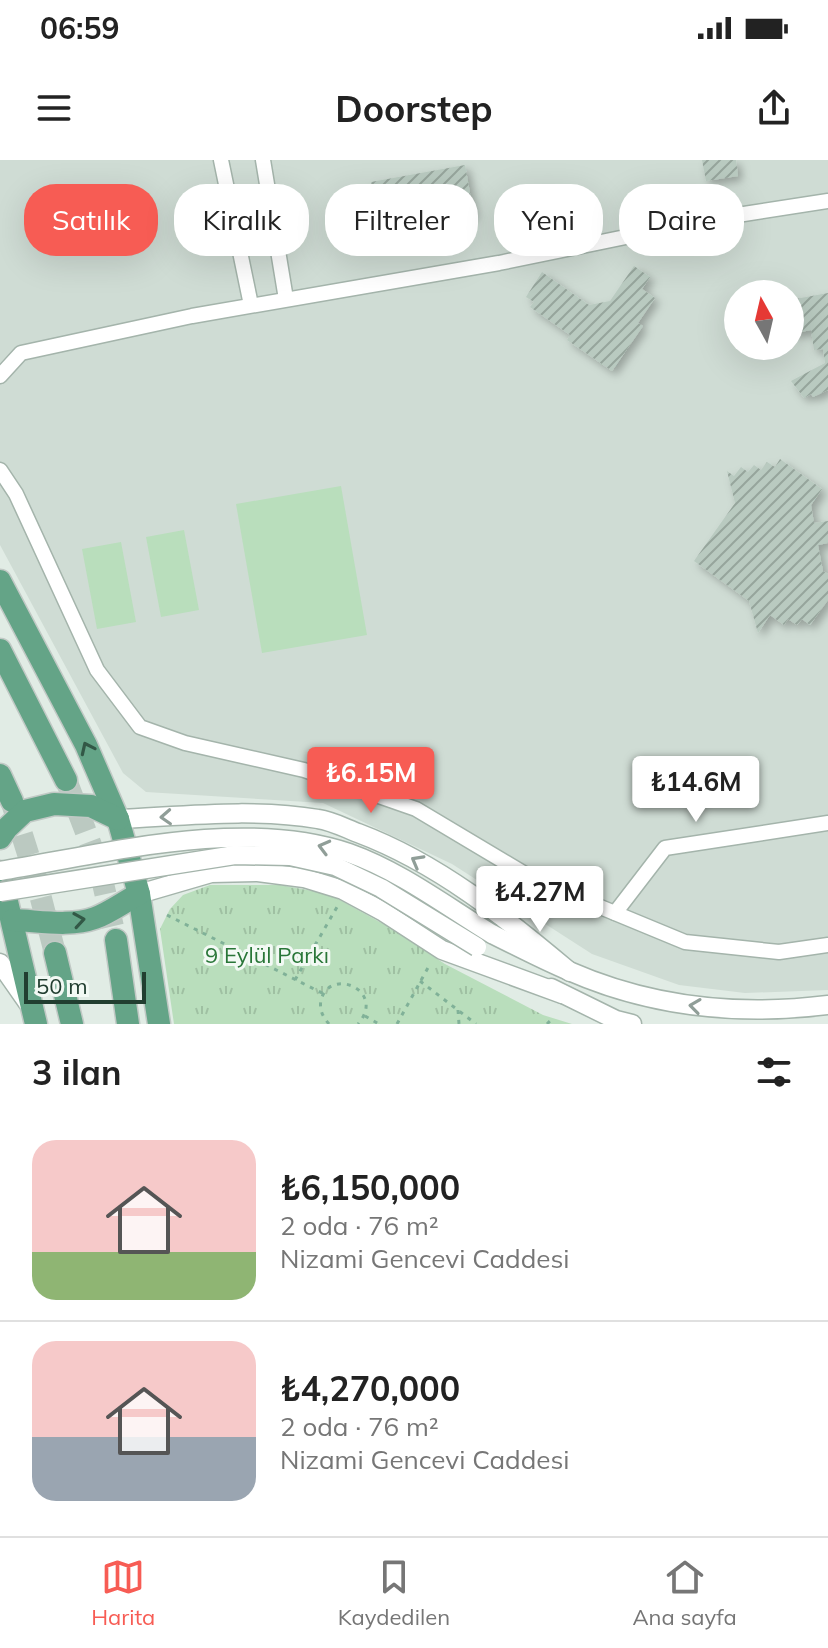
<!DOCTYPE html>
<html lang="tr">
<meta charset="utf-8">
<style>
body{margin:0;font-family:Mulish,sans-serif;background:#f2f2f2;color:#222;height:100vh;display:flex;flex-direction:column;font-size:30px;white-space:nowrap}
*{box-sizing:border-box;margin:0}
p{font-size:26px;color:#767676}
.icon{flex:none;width:44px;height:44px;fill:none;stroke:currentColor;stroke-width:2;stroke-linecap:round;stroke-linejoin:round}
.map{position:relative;height:864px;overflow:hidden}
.sheet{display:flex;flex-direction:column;background:#fff;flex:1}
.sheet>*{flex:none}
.top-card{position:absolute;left:24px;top:24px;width:780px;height:72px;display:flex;gap:16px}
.needle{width:52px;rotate:352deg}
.fabs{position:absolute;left:724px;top:120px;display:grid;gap:16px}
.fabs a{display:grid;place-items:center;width:80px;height:80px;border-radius:50%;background:#fff;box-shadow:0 8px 32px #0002;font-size:40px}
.scale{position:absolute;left:24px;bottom:20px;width:122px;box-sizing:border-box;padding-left:8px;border:4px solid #213e30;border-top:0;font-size:22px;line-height:28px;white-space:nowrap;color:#213e30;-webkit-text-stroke:6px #f2f9f4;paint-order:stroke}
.price{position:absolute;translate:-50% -68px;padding:0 18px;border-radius:8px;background:#fff;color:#222;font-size:26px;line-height:52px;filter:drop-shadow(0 2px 4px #0008)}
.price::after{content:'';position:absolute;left:50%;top:48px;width:24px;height:18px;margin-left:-12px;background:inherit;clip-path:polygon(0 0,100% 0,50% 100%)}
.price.current{background:#f75c54;color:#fff}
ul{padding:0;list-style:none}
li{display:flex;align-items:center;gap:24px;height:200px;padding:0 32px}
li+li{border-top:2px solid #e0e0e0}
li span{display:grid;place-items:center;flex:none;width:224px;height:160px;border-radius:24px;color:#555}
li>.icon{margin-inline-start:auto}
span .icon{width:96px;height:96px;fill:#fffc;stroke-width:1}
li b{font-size:34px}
h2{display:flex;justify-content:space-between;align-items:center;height:96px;padding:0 32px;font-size:34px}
.pill{padding:0 28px;border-radius:32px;background:#fff;box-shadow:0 8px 32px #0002;font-size:28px;line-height:72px}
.pill.current{background:#f75c54;color:#fff}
.status{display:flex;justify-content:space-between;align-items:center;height:56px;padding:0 40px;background:#fff;direction:ltr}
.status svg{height:22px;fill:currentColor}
header{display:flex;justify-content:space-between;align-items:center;height:104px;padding:0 32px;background:#fff;font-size:36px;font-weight:700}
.dock{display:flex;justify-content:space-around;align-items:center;height:112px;border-top:2px solid #e0e0e0;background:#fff;font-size:22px;color:#767676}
.dock a{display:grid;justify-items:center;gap:4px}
.dock .current{color:#f75c54}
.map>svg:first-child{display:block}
</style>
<div class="status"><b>06:59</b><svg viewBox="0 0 49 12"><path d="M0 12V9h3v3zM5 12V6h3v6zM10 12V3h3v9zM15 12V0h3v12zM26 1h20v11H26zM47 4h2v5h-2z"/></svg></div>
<header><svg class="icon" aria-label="menu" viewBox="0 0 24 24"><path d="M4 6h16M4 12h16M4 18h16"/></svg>Doorstep<svg class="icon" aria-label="share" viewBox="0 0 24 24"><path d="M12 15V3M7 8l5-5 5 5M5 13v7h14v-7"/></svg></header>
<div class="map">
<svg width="828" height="864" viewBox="0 0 828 864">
<defs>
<pattern id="park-tufts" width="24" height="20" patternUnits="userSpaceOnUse" patternTransform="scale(2)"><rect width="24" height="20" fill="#b9debc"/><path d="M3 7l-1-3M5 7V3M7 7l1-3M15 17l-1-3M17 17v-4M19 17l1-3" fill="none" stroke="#9fc0a2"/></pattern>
<pattern id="building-hatch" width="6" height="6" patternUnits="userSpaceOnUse" patternTransform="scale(2)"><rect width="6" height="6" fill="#b9cac0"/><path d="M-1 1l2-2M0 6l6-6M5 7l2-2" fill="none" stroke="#96a59c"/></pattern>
<filter id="shadow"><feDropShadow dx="4.5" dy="4.5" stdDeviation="4" flood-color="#0004"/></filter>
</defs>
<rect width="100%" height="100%" fill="#e1ece5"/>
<path fill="#cfdcd4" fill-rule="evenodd" d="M0,0h828v830l-83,3 -66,-8 -87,-31 -140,-90 -129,-61 -177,-11 -23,-19 -123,-228zM738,134h52v52h-52z"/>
<path fill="url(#park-tufts)" d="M210,725h70l49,9 58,32 58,38 98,51 29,9h-398l-14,-95 10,-20 13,-14z"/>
<g fill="#b9debc">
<path d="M341,326l26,149 -105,18 -26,-149z"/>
<path d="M184,370l15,80 -38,7 -15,-80z"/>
<path d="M121,382l15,80 -39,7 -15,-80z"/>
</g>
<g fill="url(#building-hatch)" filter="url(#shadow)">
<path d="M702,0h34l2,16 -32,5z"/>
<path d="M465,5l9,50 -93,18 -10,-51z"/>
<path d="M634,106l16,11 -8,12 13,9 -17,25 5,3 -31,45 -45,-31 3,-5 -40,-28 4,-5 -8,-5 16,-25 47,33 21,-4z"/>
<path d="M828,133v97l-15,7 -2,-3 -7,4 -13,-17 34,-18 -2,-14 -9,1 -3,-20 -20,4 -1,-34z"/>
<path d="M780,299l42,30 -11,16 3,18 14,-2v22l-10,2 5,26 5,3v26l-18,25 -8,-6 -5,6 -9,-6 -4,6 -14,-10 -12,18 -9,-32 -55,-40 41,-58 -8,-32 7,5 7,-9 7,5 6,-7 7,5 6,-8 8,5z"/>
</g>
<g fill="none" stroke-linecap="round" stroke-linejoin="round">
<g stroke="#bbc9c1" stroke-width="22" stroke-dasharray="22 11" stroke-linecap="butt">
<path d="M66,620l33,86 17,74"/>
<path d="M12,643l24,76 19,74"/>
</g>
<defs>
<g id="minor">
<path d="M221,0l30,145"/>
<path d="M263,0l23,139"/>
<path d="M0,216l21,-23 171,-37 307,-53 219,-45 110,-17"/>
<path d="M0,310l16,24 81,176 43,57 45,16 119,27 112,39 119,71 150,62 94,10 49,-7"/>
<path d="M615,753l50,-65 163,-25"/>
</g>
<g id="tertiary">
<path d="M118,659c66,-3 134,-11 200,0 14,2 27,9 40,14 80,30 148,85 212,139"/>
<path d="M139,734l72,-21 47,-1 46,6 39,12 39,21 60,39 120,44"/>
<path d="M492,774c26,13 51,26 77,37 82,36 171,45 259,34"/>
<path d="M0,803l28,40"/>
<path d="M551,828l65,32 16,4"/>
</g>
<g id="primary">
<path d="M0,421l86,164 32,74 21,75 20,130"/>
<path d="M0,490l66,130"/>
<path d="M0,615l12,26"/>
<path d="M0,678l7,-10 18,-17 29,-7 37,2 27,13"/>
<path d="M0,712l36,152"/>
<path d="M13,760c27,1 57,7 82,-2 16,-6 30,-17 44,-24"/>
<path d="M116,780l12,84"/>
<path d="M55,793l17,71"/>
</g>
</defs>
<use href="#minor" stroke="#a4b4ab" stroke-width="17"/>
<use href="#tertiary" stroke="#a4b4ab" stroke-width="21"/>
<use href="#primary" stroke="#c1c9c5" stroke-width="25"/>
<g stroke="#80b198" stroke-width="3" stroke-dasharray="4 6" stroke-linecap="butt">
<path d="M167,755l157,79"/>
<path d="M295,820l42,-73"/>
<path d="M420,821l56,43"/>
<path d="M458,850l1,14"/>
<path d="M365,856l14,8"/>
<path d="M329,864c-6,-7 -10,-14 -8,-24 9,-34 66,-9 37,24"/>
<path d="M397,864l33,-60"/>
<path d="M547,864l6,-6"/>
</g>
<use href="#minor" stroke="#fff" stroke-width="14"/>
<use href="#tertiary" stroke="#fff" stroke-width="18"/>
<use href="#primary" stroke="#64a487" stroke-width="22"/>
<defs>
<g id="tertiary-bridge">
<path d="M0,711c108,-18 243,-54 349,-18 51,18 97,53 143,81"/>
<path d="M0,732l235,-37 55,1 45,10 46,22 96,59"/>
</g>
</defs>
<use href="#tertiary-bridge" stroke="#a4b4ab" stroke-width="21" stroke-linecap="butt"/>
<use href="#tertiary-bridge" stroke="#fff" stroke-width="18"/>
</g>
<defs><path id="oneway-chevron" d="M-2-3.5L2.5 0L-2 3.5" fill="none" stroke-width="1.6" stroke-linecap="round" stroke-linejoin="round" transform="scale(2)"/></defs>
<g stroke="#325846">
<use href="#oneway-chevron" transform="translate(87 588) rotate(-115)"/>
<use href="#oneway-chevron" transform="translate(79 760) rotate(-9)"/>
</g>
<g stroke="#909e98">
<use href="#oneway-chevron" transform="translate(166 657) rotate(177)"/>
<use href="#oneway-chevron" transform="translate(324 687) rotate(-165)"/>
<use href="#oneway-chevron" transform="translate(417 701) rotate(-151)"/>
<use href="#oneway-chevron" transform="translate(695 846) rotate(-172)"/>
</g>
<g text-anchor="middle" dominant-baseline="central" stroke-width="6" stroke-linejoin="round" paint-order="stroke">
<g font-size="22" fill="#297638" stroke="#f2f9f4">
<text x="267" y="795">9 Eylül Parkı</text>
</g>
</g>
</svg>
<div class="fabs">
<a><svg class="needle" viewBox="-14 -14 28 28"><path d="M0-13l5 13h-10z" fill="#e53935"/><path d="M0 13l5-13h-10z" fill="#767676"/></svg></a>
</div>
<div class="scale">50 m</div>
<b class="price current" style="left:371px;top:655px">₺6.15M</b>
<b class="price" style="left:696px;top:664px">₺14.6M</b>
<b class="price" style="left:540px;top:774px">₺4.27M</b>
<div class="top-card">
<a class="pill current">Satılık</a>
<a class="pill">Kiralık</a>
<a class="pill">Filtreler</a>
<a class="pill">Yeni</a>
<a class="pill">Daire</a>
</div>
</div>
<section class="sheet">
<h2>3 ilan<svg class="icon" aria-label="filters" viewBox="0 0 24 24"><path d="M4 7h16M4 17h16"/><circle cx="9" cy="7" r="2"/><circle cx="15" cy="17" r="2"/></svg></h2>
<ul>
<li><span style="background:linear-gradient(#f6c9c9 70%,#8fb573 0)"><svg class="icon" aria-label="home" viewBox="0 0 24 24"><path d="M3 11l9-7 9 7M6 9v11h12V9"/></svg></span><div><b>₺6,150,000</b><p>2 oda · 76 m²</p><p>Nizami Gencevi Caddesi</p></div></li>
<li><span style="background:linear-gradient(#f6c9c9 60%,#9aa5b1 0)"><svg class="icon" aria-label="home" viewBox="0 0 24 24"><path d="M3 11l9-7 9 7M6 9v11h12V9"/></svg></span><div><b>₺4,270,000</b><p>2 oda · 76 m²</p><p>Nizami Gencevi Caddesi</p></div></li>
</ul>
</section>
<nav class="dock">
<a class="current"><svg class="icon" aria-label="map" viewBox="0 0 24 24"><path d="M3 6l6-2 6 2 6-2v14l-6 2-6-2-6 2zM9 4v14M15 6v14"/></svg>Harita</a>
<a><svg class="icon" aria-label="saved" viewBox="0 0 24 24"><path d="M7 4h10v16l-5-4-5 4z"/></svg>Kaydedilen</a>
<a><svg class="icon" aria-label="home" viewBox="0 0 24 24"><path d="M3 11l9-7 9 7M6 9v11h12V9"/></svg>Ana sayfa</a>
</nav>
